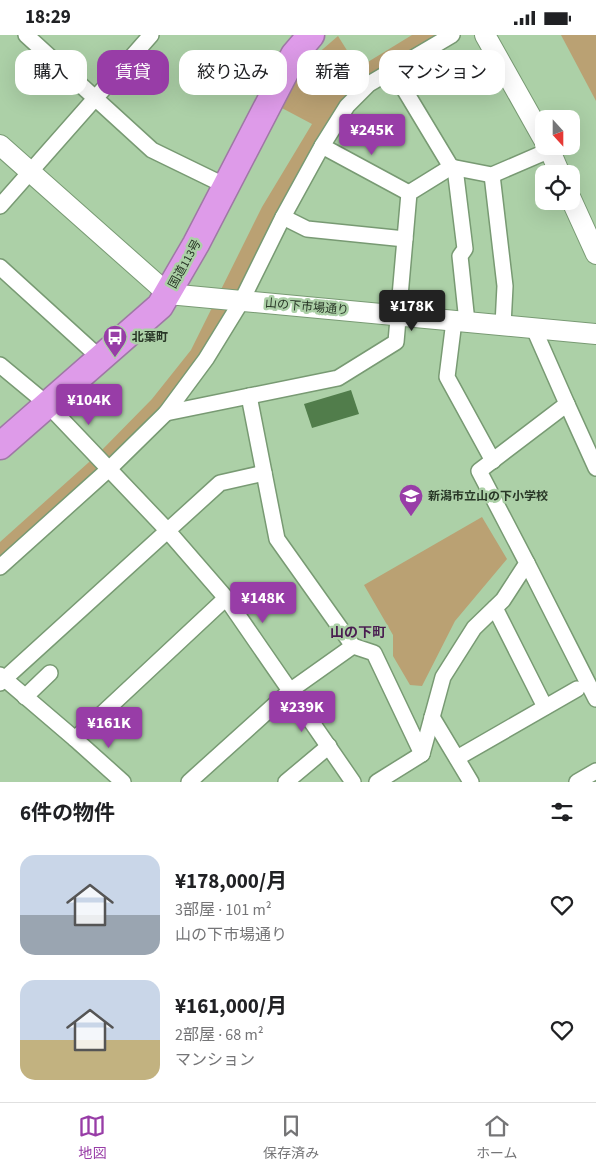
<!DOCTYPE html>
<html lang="ja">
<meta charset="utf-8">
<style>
body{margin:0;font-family:"Source Sans 3","Noto Sans JP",sans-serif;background:#f2f2f2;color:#202124;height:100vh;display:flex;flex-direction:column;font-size:19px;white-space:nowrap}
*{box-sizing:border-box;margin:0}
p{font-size:16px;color:#757577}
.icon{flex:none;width:28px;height:28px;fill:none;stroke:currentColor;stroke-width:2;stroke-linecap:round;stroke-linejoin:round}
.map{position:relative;height:747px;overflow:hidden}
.sheet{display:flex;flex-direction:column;background:#fff;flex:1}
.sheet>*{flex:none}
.top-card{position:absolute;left:15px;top:15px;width:566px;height:45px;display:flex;gap:10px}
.needle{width:32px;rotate:159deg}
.tools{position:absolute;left:535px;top:75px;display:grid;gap:10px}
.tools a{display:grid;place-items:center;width:45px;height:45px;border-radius:10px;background:#fff;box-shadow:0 5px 20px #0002;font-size:25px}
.price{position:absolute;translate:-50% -42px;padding:0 11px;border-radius:5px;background:#983da7;color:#fff;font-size:16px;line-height:32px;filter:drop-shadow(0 1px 2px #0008)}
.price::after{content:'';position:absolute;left:50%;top:30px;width:15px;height:11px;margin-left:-8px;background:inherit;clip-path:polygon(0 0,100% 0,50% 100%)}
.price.on{background:#222;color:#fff}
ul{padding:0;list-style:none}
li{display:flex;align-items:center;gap:15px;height:125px;padding:0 20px}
li span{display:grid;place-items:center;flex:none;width:140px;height:100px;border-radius:15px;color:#555}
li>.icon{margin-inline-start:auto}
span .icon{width:60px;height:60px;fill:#fffc;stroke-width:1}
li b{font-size:21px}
h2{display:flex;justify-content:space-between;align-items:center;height:60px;padding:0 20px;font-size:21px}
.tag{padding:0 18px;border-radius:15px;background:#fff;box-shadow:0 5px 20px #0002;font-size:18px;line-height:45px}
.tag.on{background:#983da7;color:#fff}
.status{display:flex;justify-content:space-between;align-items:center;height:35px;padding:0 25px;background:#fff;direction:ltr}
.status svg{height:14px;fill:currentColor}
.tabs{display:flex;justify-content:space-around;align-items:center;height:70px;border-top:1px solid #e0e0e0;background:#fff;font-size:14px;color:#757577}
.tabs a{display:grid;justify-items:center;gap:2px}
.tabs .on{color:#983da7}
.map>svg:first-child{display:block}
</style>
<div class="status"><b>18:29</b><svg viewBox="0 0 49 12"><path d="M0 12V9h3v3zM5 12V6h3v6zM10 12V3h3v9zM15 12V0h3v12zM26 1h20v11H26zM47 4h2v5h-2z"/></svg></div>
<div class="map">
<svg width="596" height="747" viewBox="0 0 596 747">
<rect width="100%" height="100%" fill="#acd0a7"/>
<g fill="#baa173">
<path d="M412,0h40l-105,71 -106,196 -75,111 -166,154v-25l98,-88 54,-55 39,-49 71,-143 50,-83 -32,-17 21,-39 37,-32 20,32z"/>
<path d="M561,0h35v66z"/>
<path d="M482,482l25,42 -52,62 -33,65 -12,-1 -17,-29v-21l-29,-50z"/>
</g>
<path fill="#517d4b" d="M351,355l8,24 -47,14 -8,-24z"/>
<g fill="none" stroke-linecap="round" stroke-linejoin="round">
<defs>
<g id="street">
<path d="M26,0l126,115 74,36"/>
<path d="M392,34l59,98"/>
<path d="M322,111l87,47"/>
<path d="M455,133l10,81 -5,7 7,66"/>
<path d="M492,140l13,111 -2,39"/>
<path d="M0,171l151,-171"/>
<path d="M283,182l24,12 98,10"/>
<path d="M0,232l100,91"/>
<path d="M454,286l-7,56 46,84"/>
<path d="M0,330l47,39 120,126 59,68 127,184"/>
<path d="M249,361l28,143 76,107 21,7 48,101 21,-77 31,-49 29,-28 24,-37 -48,-92 88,-67 -33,-75"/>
<path d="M567,369l29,64"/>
<path d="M166,378l172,-35 58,-36 13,-149 42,-26 41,8 58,-25"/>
<path d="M527,528l69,136"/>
<path d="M0,532l109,-98 57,-56 40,-54 35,-57 42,-85 39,-71 25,-40 22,-22 83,-49"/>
<path d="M495,573l50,99"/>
<path d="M0,640l75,64 151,-141"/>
<path d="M0,648l220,-200 44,-10"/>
<path d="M25,662l25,-24"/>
<path d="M432,682l39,65"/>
<path d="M75,704l48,43"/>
<path d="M457,723l120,-69"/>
<path d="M189,747l102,-92 62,-44"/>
<path d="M286,747l43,-36"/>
<path d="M377,747l45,-28"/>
<path d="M577,747l19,-11"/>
</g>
<g id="secondary">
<path d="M485,0l59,105"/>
<path d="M0,110l168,149 428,40"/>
<path d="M548,111l12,28"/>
<path d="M571,164l25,55"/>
</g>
<path id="highway" d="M0,411l160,-140 36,-62 98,-189 17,-20"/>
</defs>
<use href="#street" stroke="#789a73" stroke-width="18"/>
<use href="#secondary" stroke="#789a73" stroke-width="22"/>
<use href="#highway" stroke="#9f78a5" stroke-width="29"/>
<use href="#street" stroke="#fff" stroke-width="15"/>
<use href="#secondary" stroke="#fff" stroke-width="20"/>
<use href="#highway" stroke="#de9be9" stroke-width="26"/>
</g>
<defs>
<symbol id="bus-pin" viewBox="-11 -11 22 30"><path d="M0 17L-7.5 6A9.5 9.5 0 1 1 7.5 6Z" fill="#983da7" stroke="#acd0a7"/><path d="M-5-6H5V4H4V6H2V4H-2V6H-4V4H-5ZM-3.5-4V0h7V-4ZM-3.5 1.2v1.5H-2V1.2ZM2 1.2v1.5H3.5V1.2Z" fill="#fff"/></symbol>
<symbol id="school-pin" viewBox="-11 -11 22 30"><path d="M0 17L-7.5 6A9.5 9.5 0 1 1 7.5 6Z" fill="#983da7" stroke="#acd0a7"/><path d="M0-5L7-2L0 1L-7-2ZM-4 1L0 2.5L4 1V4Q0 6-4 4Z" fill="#fff"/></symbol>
</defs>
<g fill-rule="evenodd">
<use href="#bus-pin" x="101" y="288" width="28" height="38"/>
<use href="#school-pin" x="397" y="447" width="28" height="38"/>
</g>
<g text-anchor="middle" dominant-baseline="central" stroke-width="5" stroke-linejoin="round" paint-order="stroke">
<g font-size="12" fill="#293727" stroke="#acd0a7">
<text transform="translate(185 229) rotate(-61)">国道113号</text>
<text transform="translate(307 272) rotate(5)">山の下市場通り</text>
</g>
<g font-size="12" font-weight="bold" fill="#293727" stroke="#acd0a7" text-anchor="start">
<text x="132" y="302">北葉町</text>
<text x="428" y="461">新潟市立山の下小学校</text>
</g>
<g font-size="14" font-weight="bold" fill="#491d50" stroke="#acd0a7">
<text x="358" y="598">山の下町</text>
</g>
</g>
</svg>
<div class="tools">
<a><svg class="needle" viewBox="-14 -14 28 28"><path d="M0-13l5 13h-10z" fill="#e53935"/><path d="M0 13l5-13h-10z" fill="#757577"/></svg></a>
<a><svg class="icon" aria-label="locate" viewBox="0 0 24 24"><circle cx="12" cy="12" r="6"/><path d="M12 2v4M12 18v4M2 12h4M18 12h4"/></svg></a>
</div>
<b class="price" style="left:372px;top:121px">¥245K</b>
<b class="price on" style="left:412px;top:297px">¥178K</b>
<b class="price" style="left:89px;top:391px">¥104K</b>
<b class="price" style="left:263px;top:589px">¥148K</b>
<b class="price" style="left:302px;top:698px">¥239K</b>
<b class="price" style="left:109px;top:714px">¥161K</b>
<div class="top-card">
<a class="tag">購入</a>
<a class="tag on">賃貸</a>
<a class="tag">絞り込み</a>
<a class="tag">新着</a>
<a class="tag">マンション</a>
</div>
</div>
<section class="sheet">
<h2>6件の物件<svg class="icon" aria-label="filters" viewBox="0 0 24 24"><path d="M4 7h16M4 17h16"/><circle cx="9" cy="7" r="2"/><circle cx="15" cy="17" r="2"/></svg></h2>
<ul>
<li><span style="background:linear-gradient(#c9d6e8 60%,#9aa5b1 0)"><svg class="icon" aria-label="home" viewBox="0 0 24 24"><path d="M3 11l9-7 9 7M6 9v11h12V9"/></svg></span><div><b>¥178,000/月</b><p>3部屋 · 101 m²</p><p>山の下市場通り</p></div><svg class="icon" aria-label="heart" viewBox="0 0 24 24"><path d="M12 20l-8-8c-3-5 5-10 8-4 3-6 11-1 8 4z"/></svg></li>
<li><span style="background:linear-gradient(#c9d6e8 60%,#c2b280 0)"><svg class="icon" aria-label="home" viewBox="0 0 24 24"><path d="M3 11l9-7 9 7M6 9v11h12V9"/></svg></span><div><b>¥161,000/月</b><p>2部屋 · 68 m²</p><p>マンション</p></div><svg class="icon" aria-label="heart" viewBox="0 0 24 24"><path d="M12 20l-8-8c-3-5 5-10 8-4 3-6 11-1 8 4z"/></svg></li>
</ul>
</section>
<nav class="tabs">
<a class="on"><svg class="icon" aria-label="map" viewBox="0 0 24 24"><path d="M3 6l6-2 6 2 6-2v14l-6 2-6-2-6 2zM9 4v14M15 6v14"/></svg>地図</a>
<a><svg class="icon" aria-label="saved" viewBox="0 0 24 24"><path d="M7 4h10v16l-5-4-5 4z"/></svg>保存済み</a>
<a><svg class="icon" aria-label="home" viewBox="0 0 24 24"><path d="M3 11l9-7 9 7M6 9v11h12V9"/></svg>ホーム</a>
</nav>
